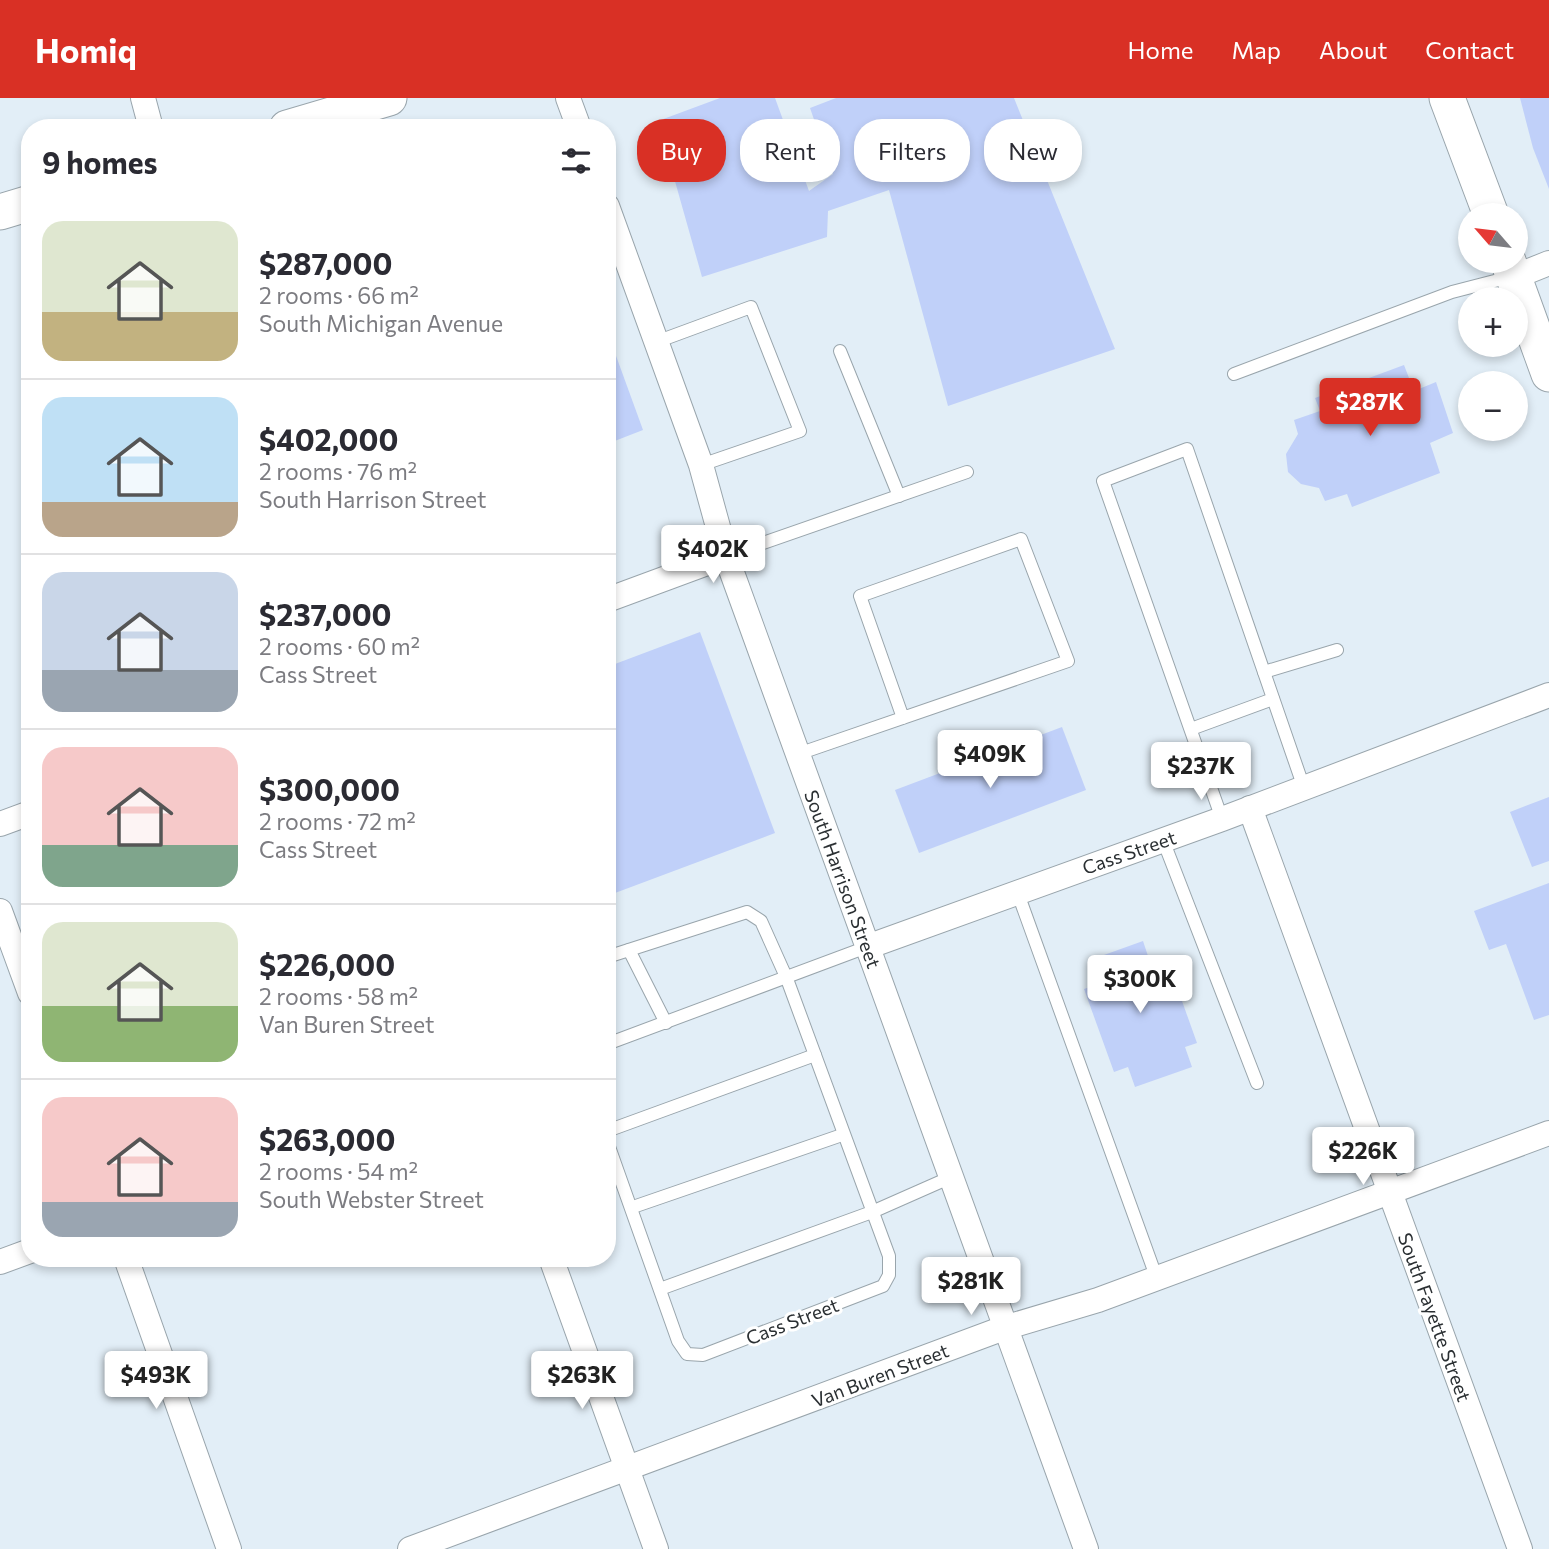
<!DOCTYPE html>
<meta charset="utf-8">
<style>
body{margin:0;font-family:Commissioner,sans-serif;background:#f2f2f3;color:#2b2b33;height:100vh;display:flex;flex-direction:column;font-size:26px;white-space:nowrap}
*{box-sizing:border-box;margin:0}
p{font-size:23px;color:#7c7c81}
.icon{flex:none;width:38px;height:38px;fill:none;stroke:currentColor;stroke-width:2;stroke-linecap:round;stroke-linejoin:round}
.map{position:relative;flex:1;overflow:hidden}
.details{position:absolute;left:21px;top:21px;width:595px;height:1148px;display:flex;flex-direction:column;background:#fff;border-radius:28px;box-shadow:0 4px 10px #0003}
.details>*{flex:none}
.guide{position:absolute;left:637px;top:21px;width:665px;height:63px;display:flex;gap:14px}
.needle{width:46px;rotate:298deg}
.buttons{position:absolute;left:1458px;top:105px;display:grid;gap:14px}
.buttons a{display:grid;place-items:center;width:70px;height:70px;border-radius:50%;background:#fff;box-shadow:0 4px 10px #0003;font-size:35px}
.price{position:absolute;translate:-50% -60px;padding:0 16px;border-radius:7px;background:#fff;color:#222;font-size:23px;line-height:46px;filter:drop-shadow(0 2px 4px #0008)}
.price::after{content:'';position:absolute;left:50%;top:42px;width:21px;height:16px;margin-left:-10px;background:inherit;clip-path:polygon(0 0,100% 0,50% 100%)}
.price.on{background:#d93025;color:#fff}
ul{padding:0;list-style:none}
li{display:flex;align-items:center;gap:21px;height:175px;padding:0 21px}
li+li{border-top:2px solid #e1e1e2}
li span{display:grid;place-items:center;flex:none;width:196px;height:140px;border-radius:21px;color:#555}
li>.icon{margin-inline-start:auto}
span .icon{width:84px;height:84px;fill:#fffc;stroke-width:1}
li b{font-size:30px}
h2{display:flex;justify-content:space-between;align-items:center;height:84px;padding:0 21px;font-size:30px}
.chip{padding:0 24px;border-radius:28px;background:#fff;box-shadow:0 4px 10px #0003;font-size:24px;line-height:63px}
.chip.on{background:#d93025;color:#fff}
header{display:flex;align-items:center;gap:42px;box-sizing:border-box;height:98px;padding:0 35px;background:#d93025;color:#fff}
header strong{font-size:33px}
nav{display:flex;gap:38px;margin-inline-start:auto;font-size:24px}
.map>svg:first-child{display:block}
</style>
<header>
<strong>Homiq</strong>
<nav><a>Home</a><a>Map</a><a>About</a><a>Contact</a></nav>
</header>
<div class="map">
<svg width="1549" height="1451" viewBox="0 0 1549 1451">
<rect width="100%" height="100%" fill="#e2eef7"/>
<g fill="#c0d0f9">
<path d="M720,0h55l34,93 24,-17 -23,-66 26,-10h178l101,251 -167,57 -59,-216 -61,21 -1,26 -125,40 -44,-156z"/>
<path d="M1520,0h29v91l-16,-41z"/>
<path d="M607,233l36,99 -36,14z"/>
<path d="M1404,267l10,26 22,-9 17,51 -23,10 10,30 -88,34 -5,-13 -22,7 -6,-13 -18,-4 -13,-12 -2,-18 12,-20 -4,-14 26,-9 -5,-13z"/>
<path d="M700,534l75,201 -168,63v-229z"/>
<path d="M1062,629l24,63 -167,63 -24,-63z"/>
<path d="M1549,699v64l-17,6 -22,-55z"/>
<path d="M1549,785v132l-15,5 -28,-76 -17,6 -15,-39z"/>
<path d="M1143,843l8,24 16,-6 30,84 -12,4 7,20 -57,20 -7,-20 -14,5 -30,-83 15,-5 -9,-24z"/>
</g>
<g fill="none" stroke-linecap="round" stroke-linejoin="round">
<defs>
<g id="lane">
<path d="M656,244l95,-35 49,124 -99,34"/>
<path d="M840,253l59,145"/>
<path d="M1234,276l218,-82 58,-15"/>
<path d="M726,458l241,-84"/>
<path d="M1264,574l73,-22"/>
<path d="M1191,631l82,-30"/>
<path d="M798,656l270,-93 -47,-122 -161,57 43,122"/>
<path d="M1222,721l-119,-338 84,-32 117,339"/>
<path d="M1163,742l94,243"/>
<path d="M1017,793l140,388"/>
<path d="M629,852l37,73"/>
<path d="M607,859l140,-45 14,9 26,58 102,277v19l-6,11 -180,69 -16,-1 -9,-13 -71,-200"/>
<path d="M607,946l260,-97"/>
<path d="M607,1033l208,-76"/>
<path d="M633,1109l209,-72"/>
<path d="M660,1191l212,-77 77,-34"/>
</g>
<g id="street">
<path d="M143,0l8,30"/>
<path d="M568,0l11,30"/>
<path d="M607,108l94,259 25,91 360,993"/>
<path d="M1514,179l35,-14"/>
<path d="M607,502l119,-44"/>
<path d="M1250,710l270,741"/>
<path d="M0,726l30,-11"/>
<path d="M0,813l30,82"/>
<path d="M867,849l355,-128 327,-124"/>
<path d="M126,1160l103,291"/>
<path d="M551,1160l105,291"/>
<path d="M0,1164l30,-11"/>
<path d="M410,1451l594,-221 94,-28 451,-167"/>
</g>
<g id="secondary">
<path d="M1447,0l44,117"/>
<path d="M287,30l102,-30"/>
<path d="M0,114l30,-9"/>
<path d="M1508,163l41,113"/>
</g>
</defs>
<use href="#lane" stroke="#99a5ac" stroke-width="14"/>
<use href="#street" stroke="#99a5ac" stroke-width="26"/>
<use href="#secondary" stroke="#99a5ac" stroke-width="37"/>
<use href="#lane" stroke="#fff" stroke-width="12"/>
<use href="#street" stroke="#fff" stroke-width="24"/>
<use href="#secondary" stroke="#fff" stroke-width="35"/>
</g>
<g text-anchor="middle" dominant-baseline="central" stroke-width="6" stroke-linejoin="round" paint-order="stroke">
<g font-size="19" fill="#2a2f32" stroke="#fff">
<text transform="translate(1129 754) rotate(-19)">Cass Street</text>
<text transform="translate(843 781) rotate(70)">South Harrison Street</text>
<text transform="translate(1435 1219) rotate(70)">South Fayette Street</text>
<text transform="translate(792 1223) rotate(-21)">Cass Street</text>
<text transform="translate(880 1277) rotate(-21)">Van Buren Street</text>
</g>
</g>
</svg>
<div class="buttons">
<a><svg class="needle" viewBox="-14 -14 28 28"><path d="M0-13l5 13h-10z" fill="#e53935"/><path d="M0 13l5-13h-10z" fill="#7c7c81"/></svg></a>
<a>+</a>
<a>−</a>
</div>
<b class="price on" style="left:1370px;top:340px">$287K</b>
<b class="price" style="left:713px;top:487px">$402K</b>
<b class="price" style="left:990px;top:692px">$409K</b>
<b class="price" style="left:1201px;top:704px">$237K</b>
<b class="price" style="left:1140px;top:917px">$300K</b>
<b class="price" style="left:1363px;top:1089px">$226K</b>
<b class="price" style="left:971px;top:1219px">$281K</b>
<b class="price" style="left:156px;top:1313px">$493K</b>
<b class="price" style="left:582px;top:1313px">$263K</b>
<div class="guide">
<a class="chip on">Buy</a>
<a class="chip">Rent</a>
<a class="chip">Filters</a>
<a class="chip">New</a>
</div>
<section class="details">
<h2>9 homes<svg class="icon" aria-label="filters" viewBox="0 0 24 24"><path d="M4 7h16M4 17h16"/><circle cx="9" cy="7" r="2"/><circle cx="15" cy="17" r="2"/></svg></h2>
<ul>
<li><span style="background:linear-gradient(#dfe7d0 65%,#c2b280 0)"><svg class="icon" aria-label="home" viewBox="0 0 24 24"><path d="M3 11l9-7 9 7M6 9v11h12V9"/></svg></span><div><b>$287,000</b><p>2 rooms · 66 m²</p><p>South Michigan Avenue</p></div></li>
<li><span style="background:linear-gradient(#bfe0f5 75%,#b9a48a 0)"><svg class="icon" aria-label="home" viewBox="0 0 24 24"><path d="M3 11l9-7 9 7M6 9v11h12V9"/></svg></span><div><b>$402,000</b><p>2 rooms · 76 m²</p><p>South Harrison Street</p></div></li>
<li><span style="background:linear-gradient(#c9d6e8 70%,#9aa5b1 0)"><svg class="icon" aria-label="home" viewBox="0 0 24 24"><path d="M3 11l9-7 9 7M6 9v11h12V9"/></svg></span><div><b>$237,000</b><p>2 rooms · 60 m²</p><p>Cass Street</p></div></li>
<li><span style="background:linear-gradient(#f6c9c9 70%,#7fa58c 0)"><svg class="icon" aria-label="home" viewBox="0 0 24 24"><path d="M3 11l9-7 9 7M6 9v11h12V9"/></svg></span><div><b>$300,000</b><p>2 rooms · 72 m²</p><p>Cass Street</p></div></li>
<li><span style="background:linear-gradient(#dfe7d0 60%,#8fb573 0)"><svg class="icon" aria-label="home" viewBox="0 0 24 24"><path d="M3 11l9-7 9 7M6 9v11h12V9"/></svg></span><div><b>$226,000</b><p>2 rooms · 58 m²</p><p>Van Buren Street</p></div></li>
<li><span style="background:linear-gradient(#f6c9c9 75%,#9aa5b1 0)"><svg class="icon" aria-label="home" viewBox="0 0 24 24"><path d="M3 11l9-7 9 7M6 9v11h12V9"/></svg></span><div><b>$263,000</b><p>2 rooms · 54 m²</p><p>South Webster Street</p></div></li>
</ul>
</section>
</div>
